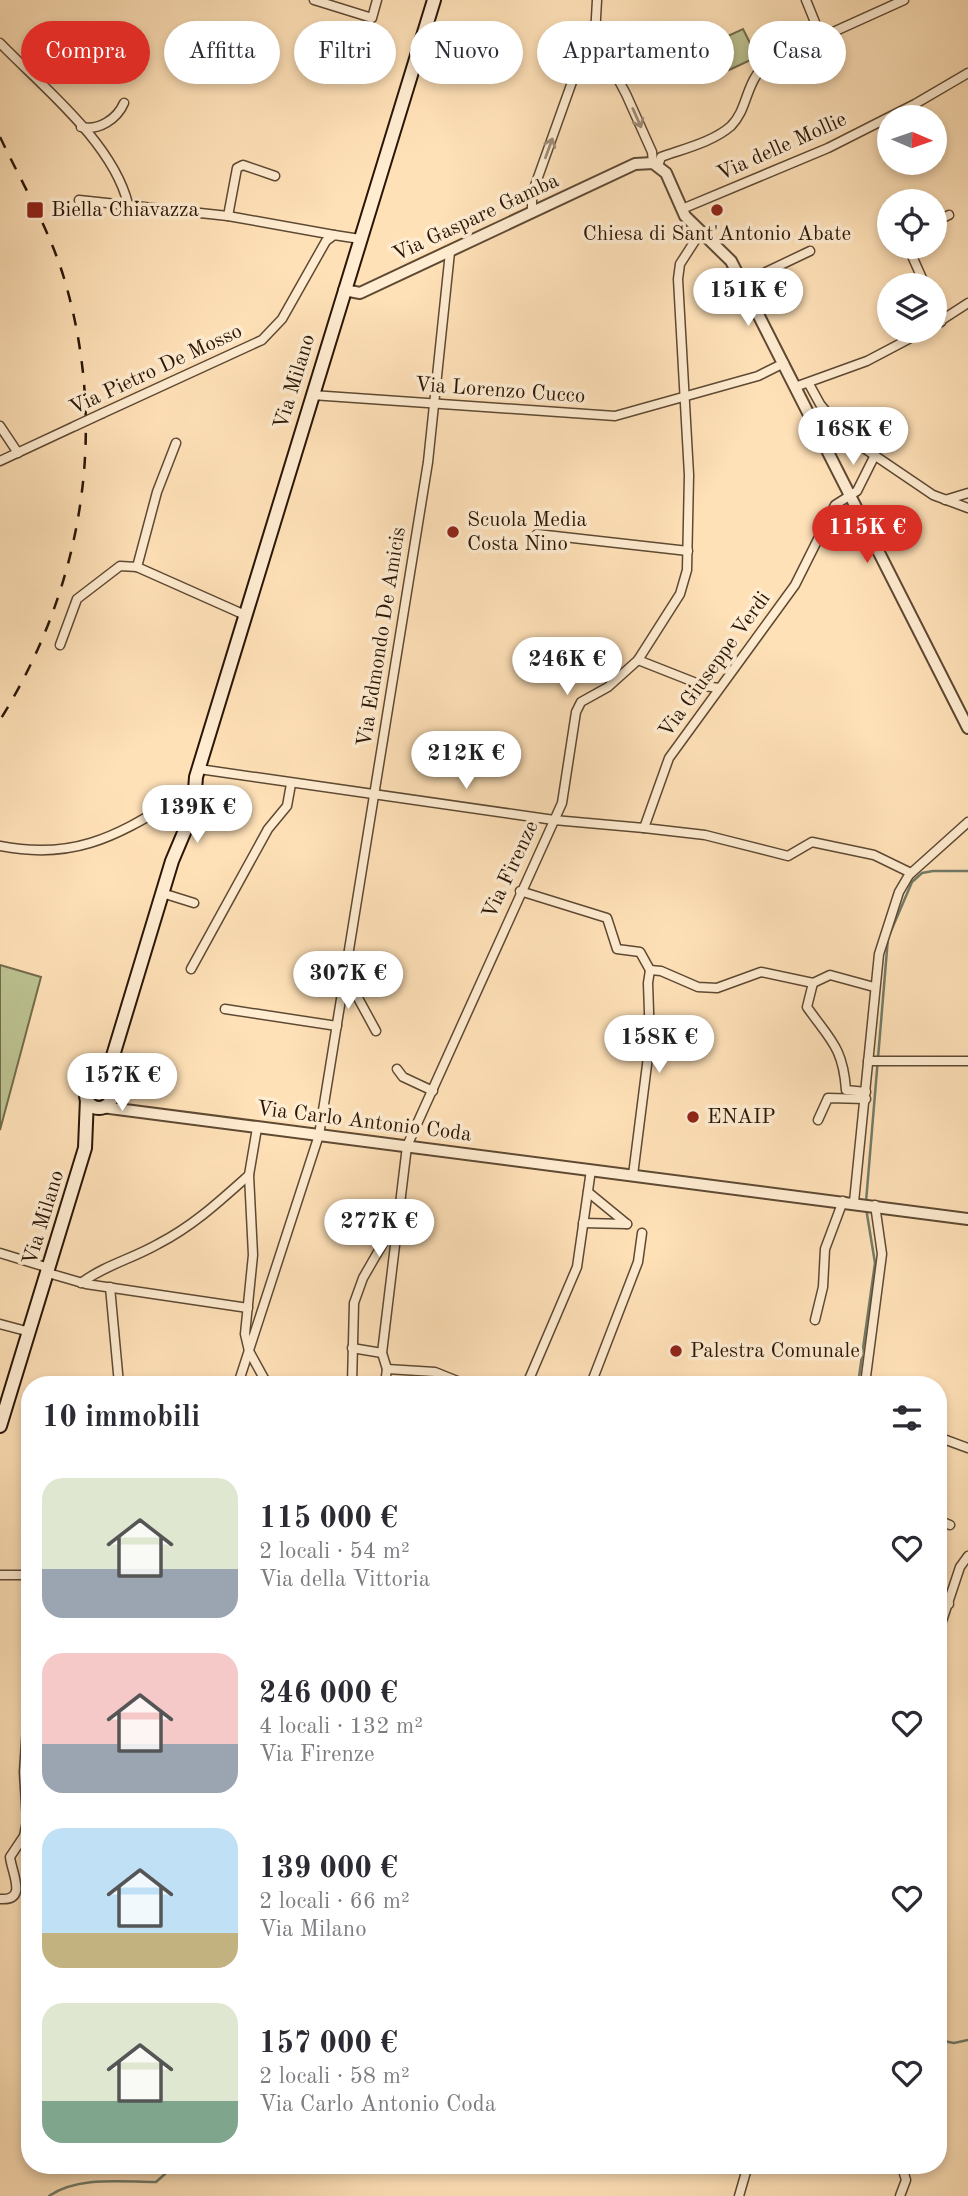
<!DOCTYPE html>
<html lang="it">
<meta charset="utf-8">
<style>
body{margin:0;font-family:"Old Standard TT",serif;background:#f7f7f7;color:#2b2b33;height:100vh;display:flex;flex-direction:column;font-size:26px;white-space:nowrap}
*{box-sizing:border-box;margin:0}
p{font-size:23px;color:#7c7c81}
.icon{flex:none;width:38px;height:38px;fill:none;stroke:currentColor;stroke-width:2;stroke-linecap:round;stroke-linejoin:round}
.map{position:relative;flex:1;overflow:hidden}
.side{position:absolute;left:21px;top:1376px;width:926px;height:798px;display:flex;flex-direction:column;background:#fff;border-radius:28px;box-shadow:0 4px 10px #0003}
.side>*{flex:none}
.hud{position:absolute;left:21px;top:21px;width:928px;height:63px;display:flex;gap:14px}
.needle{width:46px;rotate:92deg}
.tools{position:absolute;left:877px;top:105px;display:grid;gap:14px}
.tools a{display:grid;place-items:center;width:70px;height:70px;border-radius:50%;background:#fff;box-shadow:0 4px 10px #0003;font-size:35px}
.price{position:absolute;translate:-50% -60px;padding:0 16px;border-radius:24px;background:#fff;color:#222;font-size:23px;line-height:46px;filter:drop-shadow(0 2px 4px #0008)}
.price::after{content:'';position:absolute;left:50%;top:42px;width:21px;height:16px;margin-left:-10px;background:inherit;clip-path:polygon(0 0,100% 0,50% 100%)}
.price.active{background:#d93025;color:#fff}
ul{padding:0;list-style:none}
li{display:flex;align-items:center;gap:21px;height:175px;padding:0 21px}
li span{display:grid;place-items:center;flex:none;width:196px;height:140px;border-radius:21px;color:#555}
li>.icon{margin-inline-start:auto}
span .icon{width:84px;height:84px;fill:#fffc;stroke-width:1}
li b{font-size:30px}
h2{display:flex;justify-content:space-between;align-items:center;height:84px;padding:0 21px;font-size:30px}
.pill{padding:0 24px;border-radius:32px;background:#fff;box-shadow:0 4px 10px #0003;font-size:24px;line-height:63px}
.pill.active{background:#d93025;color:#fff}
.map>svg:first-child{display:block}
</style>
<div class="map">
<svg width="968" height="2196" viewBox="0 0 968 2196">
<rect width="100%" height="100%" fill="#ffe1b8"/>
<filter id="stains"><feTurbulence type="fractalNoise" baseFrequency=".00286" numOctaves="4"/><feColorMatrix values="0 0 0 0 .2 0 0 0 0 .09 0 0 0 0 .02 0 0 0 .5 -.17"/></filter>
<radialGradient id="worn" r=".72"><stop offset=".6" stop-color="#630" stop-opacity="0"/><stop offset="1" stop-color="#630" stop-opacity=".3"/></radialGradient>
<g fill="#bdc392" stroke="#736c4c" stroke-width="2">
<path d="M743,29l14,28 -28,13 -10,-30z"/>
<path d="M0,965l41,12 -41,153z"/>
</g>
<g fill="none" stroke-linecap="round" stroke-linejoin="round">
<g stroke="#717b69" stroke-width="2.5">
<path d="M866,1202l22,-264 24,-56 10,-9 11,-2h35"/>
<path d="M858,1384l17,-121 -9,-55"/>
<path d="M938,2040l16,3 14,-3"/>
<path d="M49,2196c29,-20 73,-14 107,-14l19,-17"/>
</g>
<defs>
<g id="minor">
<path d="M314,0l58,18 5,-18"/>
<path d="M597,0l-2,36 31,58 26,58 1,11"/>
<path d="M806,0l15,37"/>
<path d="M0,43c44,45 113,100 128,161"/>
<path d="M81,127c18,4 36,-8 43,-24"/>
<path d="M658,166l3,-9c22,-8 52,-15 70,-31 18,-18 13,-44 38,-65l135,-61"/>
<path d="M79,200l149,16 106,19"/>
<path d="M682,209l146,-61 87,-44 53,-31"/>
<path d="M532,213v-19l45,-126 18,-32"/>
<path d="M228,216l9,-48 6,-3 32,11"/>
<path d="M934,222l15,-7"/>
<path d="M908,247l17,38"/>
<path d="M743,283l67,-32"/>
<path d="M934,307l7,15"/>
<path d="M934,325l34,-22"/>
<path d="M809,384l11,20 26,32 87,59 35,13"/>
<path d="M795,387l72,-26 57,-30"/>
<path d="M312,395l303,21 143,-40 26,-13"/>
<path d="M103,413l159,-73 20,-21 44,-78 8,-6 26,4"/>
<path d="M0,426l18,27"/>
<path d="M176,443l-19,49 -20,75 108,48"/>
<path d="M875,455l-18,36 -22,14 -40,80 -126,173 -25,70 61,7 83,21 24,-14 62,13 37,18"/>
<path d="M0,461l75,-35"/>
<path d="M945,500l23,-7"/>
<path d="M537,534l151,17"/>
<path d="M60,645l17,-46 43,-33 17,1"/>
<path d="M638,660l66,26 15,2"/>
<path d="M199,769l355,51 90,8"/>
<path d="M153,814l21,1"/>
<path d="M0,846c71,14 114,-8 172,-44"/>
<path d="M520,891l87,27 10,31 23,3 10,18"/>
<path d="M162,893l32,10"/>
<path d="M191,969l77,-140 19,-23 4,-22"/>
<path d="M650,970l11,1 37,16 19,1 44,-16 52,11 17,-8 44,12"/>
<path d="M346,976l30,55"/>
<path d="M813,983l-6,24c23,33 36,40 39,83l20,2"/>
<path d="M225,1009l112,17"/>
<path d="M650,1041l32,2 15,8"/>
<path d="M868,1061h100"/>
<path d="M397,1069l6,8 30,14"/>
<path d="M818,1120l10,-22 38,1"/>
<path d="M257,1128l-8,47 4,80 -8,79 4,17 18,33"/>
<path d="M633,1175l17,-134 -2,-58 2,-13"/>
<path d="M588,1192l39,32"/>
<path d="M854,1202l25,-248 20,-62 10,-17 59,-53"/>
<path d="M583,1223l44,1"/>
<path d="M0,1253l49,15"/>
<path d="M48,1273l38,11 162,24"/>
<path d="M81,1283c24,-18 51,-24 77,-39 35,-18 62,-43 91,-69"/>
<path d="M110,1287l9,97"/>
<path d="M815,1320l8,-33 2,-38 18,-48"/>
<path d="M0,1324l30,8"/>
<path d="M352,1348l30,5"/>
<path d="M387,1369l48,3 30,12"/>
<path d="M238,1384l81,-249 109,-673 22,-210"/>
<path d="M352,1384l2,-81 9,-25 34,-59"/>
<path d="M385,1384l2,-15 -5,-16 25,-207 155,-343 14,-91 5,-10 27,-15 30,-27 42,-66 7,-24 2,-95 -11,-196 2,-15 20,-31"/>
<path d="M527,1384l50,-117 14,-97"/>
<path d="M591,1384l47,-122 4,-29"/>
<path d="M865,1384l17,-130 -7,-49"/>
<path d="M938,1437l30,11"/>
<path d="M938,1520l12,5"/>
<path d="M0,1575h30"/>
<path d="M938,1601l11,3"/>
<path d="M938,1633l22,-66 8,-11"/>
<path d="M0,1899c28,2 12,-25 10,-42l14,-21 3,-15 -3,-49 6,-90"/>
<path d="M897,2167l6,3 3,10 -6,16"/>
<path d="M739,2196l9,-31"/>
</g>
<g id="tertiary">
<path d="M344,290l16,3 275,-129 18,-1 13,10 19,43 46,45 237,467"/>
<path d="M102,1107l866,112"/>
</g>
<g id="secondary">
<circle cx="183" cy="808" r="12"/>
<path d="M194,803l2,-26 238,-777"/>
<circle cx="99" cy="1095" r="13"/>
<path d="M111,1092l1,-33 60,-198 19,-45"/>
<path d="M0,1426l85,-278 2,-50"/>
</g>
</defs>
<use href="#minor" stroke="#5e4933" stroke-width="11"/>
<use href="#tertiary" stroke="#5e4933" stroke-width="14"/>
<use href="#secondary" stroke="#291607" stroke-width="16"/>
<use href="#minor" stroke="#ffecd1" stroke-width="8"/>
<use href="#tertiary" stroke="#ffecd1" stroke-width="10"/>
<use href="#secondary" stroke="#ffecd1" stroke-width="12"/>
<path stroke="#291607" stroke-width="2.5" stroke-dasharray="12 12" stroke-linecap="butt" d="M0,137c22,46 49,92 64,141 45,151 19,309 -64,442"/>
<defs>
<path id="minor-bridge" d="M75,426l28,-13"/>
</defs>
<use href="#minor-bridge" stroke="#5e4933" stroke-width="11" stroke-linecap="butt"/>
<use href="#minor-bridge" stroke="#ffecd1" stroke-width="8"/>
</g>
<defs><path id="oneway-shaft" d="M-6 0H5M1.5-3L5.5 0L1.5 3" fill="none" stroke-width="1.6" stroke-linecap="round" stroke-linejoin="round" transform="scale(1.75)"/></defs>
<g stroke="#9f8c76">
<use href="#oneway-shaft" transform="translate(637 118) rotate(66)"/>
<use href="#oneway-shaft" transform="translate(549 148) rotate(-70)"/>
</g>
<g fill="#8f2418" stroke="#ffecd1" stroke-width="2.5">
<rect x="26" y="201" width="18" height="18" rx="3.5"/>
<circle cx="717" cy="210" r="7"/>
<circle cx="453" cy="532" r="7"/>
<circle cx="693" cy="1117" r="7"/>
<circle cx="676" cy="1351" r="7"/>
</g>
<g text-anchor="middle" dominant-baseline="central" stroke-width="7" stroke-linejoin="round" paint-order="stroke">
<g font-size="21" fill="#291607" stroke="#ffecd1">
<text transform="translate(782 147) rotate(-24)">Via delle Mollie</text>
<text transform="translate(476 218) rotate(-25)">Via Gaspare Gamba</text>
<text transform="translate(156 370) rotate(-25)">Via Pietro De Mosso</text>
<text transform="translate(295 382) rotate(-73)">Via Milano</text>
<text transform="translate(500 391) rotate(4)">Via Lorenzo Cucco</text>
<text transform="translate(382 637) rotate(-81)">Via Edmondo De Amicis</text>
<text transform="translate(715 665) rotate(-54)">Via Giuseppe Verdi</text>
<text transform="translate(511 870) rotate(-65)">Via Firenze</text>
<text transform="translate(364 1122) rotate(7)">Via Carlo Antonio Coda</text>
<text transform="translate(44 1218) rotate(-73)">Via Milano</text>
</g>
<g font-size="21" fill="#291607" stroke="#ffecd1" text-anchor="start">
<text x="51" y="210">Biella Chiavazza</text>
<text x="717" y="234" text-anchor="middle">Chiesa di Sant'Antonio Abate</text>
<text x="467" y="520">Scuola Media<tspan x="467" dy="24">Costa Nino</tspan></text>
<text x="707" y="1117">ENAIP</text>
<text x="690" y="1351">Palestra Comunale</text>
</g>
</g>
<rect width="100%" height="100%" filter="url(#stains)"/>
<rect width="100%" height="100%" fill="url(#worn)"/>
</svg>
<div class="tools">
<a><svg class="needle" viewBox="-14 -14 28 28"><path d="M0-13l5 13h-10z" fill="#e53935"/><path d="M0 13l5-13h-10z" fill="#7c7c81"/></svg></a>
<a><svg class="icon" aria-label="locate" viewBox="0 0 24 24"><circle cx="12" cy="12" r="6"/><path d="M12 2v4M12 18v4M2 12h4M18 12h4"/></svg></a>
<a><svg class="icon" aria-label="layers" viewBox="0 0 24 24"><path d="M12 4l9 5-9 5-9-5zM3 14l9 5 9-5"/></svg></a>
</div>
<b class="price" style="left:748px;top:328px">151K €</b>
<b class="price" style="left:853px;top:467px">168K €</b>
<b class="price active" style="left:867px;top:565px">115K €</b>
<b class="price" style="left:567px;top:697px">246K €</b>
<b class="price" style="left:466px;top:791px">212K €</b>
<b class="price" style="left:197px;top:845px">139K €</b>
<b class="price" style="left:348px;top:1011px">307K €</b>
<b class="price" style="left:659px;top:1075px">158K €</b>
<b class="price" style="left:122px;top:1113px">157K €</b>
<b class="price" style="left:379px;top:1259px">277K €</b>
<div class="hud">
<a class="pill active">Compra</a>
<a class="pill">Affitta</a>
<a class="pill">Filtri</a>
<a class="pill">Nuovo</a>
<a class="pill">Appartamento</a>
<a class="pill">Casa</a>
</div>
<section class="side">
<h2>10 immobili<svg class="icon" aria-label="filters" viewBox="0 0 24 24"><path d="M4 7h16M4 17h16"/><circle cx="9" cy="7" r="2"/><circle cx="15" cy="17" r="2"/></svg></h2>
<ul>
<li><span style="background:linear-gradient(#dfe7d0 65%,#9aa5b1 0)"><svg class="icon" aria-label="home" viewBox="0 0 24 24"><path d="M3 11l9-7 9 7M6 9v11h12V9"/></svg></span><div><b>115 000 €</b><p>2 locali · 54 m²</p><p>Via della Vittoria</p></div><svg class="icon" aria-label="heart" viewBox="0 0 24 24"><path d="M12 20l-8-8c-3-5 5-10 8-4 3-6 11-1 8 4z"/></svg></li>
<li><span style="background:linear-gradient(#f6c9c9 65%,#9aa5b1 0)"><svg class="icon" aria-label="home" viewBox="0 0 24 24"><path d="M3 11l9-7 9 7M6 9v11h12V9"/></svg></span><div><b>246 000 €</b><p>4 locali · 132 m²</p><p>Via Firenze</p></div><svg class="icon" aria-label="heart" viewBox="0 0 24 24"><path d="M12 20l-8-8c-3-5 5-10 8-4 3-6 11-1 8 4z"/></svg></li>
<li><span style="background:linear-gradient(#bfe0f5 75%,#c2b280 0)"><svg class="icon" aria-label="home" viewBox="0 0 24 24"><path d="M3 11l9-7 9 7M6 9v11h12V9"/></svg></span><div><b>139 000 €</b><p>2 locali · 66 m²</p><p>Via Milano</p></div><svg class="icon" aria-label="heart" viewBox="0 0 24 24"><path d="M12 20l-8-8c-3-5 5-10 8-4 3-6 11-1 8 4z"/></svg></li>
<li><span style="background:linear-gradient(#dfe7d0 70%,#7fa58c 0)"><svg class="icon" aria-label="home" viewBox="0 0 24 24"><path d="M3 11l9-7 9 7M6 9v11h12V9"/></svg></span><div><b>157 000 €</b><p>2 locali · 58 m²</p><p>Via Carlo Antonio Coda</p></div><svg class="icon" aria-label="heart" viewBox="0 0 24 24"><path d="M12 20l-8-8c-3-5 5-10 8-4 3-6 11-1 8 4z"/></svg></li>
</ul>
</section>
</div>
